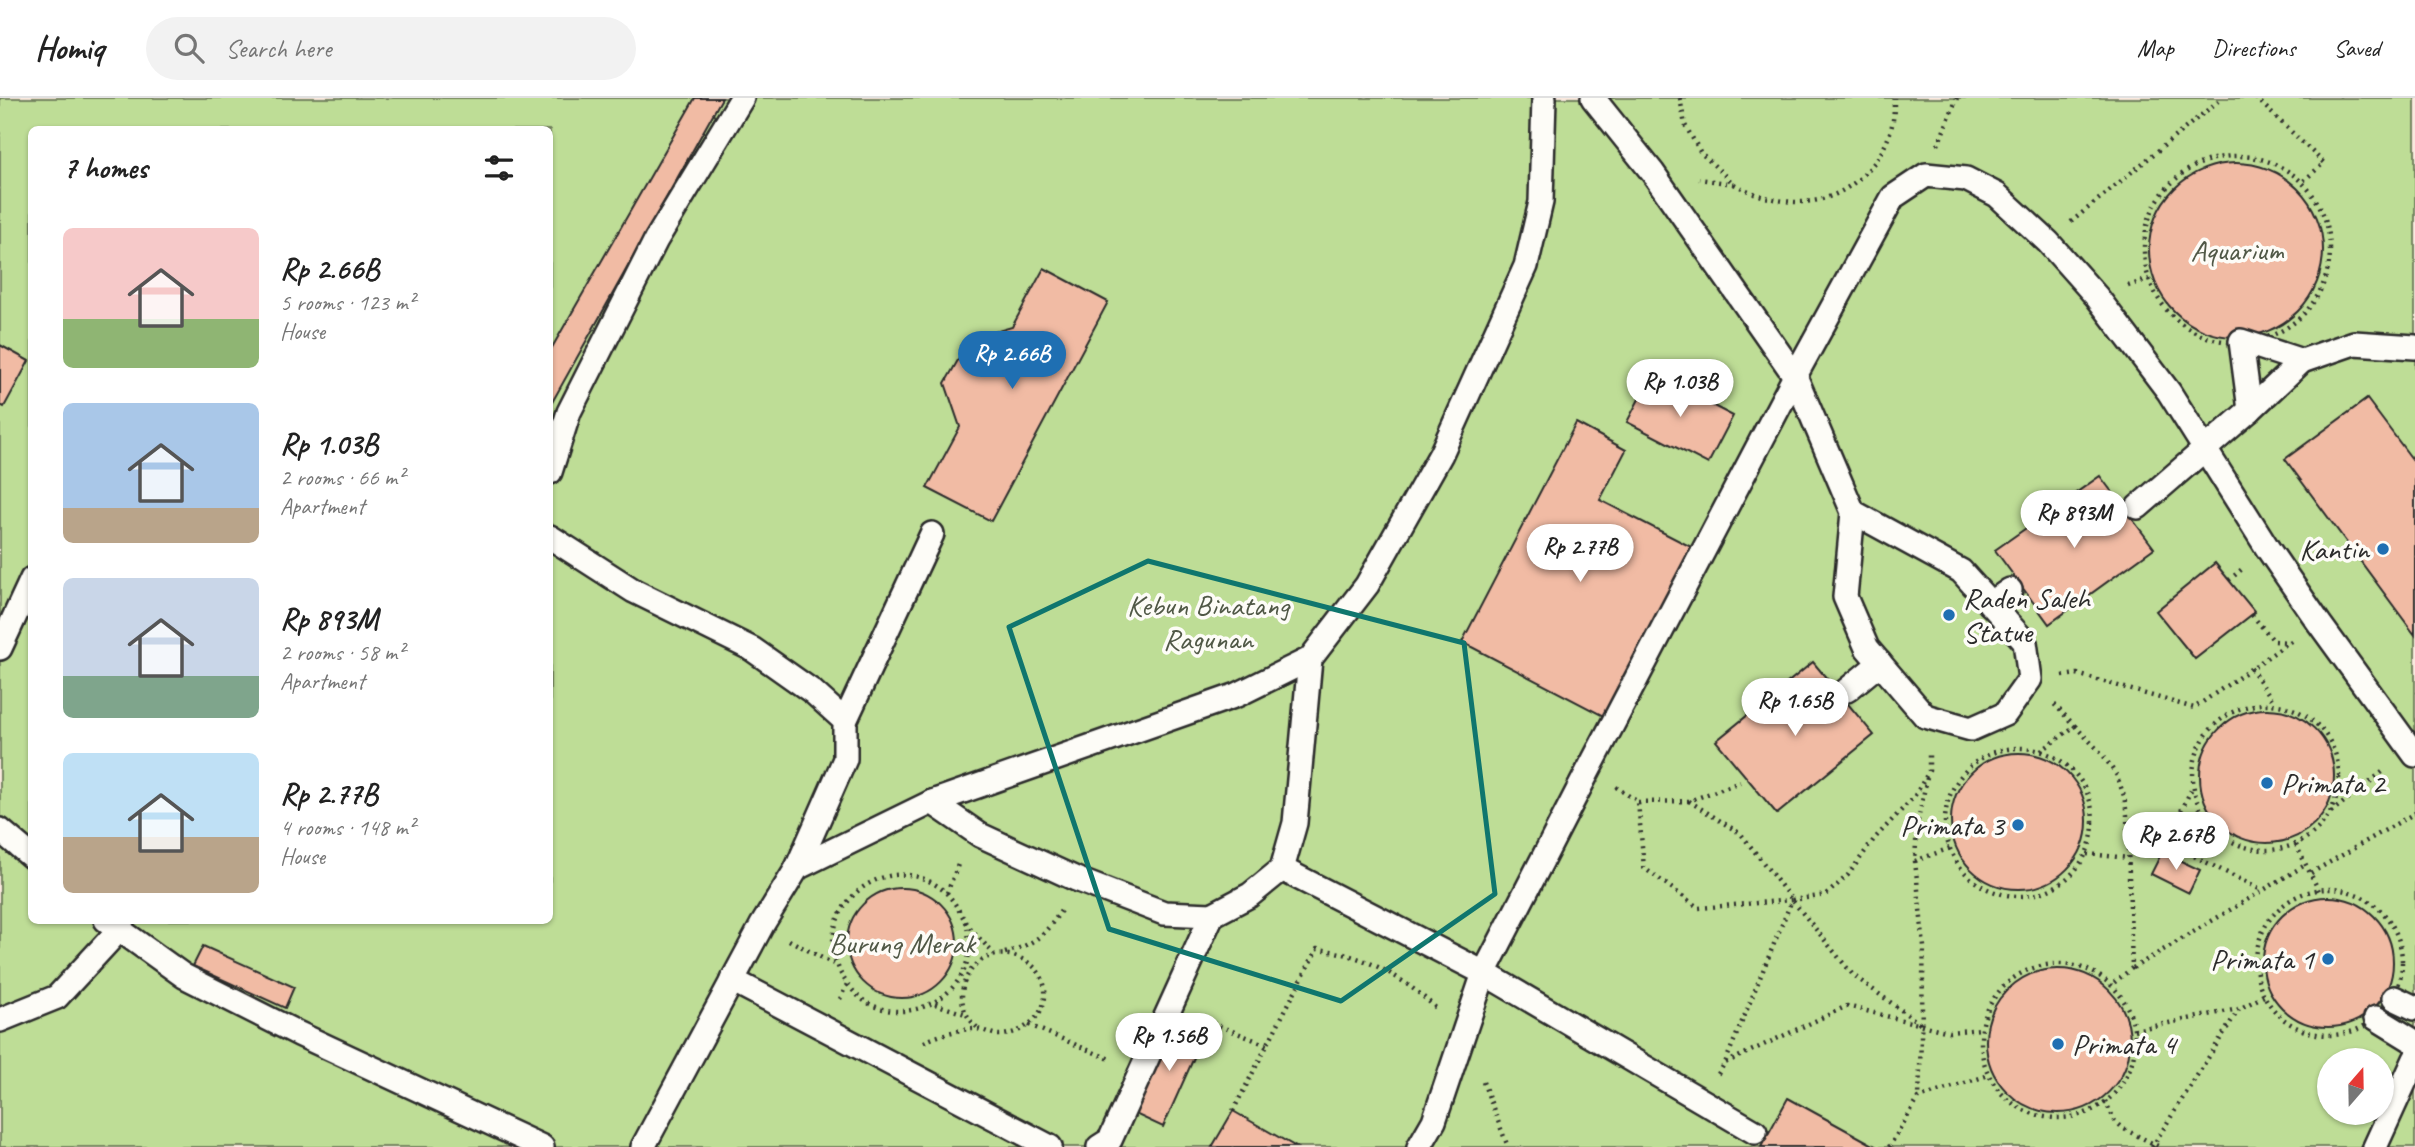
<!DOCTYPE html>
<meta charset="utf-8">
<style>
body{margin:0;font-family:Caveat,sans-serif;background:#f2f2f2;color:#222;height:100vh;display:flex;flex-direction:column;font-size:26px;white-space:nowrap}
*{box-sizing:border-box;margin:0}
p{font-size:23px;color:#767676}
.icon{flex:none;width:38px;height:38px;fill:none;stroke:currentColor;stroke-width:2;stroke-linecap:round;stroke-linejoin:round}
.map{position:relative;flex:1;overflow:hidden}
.panel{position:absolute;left:28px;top:28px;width:525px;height:798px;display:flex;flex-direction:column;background:#fff;border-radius:10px;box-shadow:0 2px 5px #0004}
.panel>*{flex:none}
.needle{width:46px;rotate:20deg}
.tools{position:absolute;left:2317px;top:950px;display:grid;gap:14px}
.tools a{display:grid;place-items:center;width:77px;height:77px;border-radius:50%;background:#fff;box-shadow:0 2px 5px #0004;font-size:35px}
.price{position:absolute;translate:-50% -60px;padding:0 16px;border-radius:24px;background:#fff;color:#222;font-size:23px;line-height:46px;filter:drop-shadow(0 2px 4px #0008)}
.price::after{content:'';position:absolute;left:50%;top:42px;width:21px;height:16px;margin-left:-10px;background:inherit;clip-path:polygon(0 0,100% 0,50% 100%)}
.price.active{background:#1f6fb2;color:#fff}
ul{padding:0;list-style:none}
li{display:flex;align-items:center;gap:21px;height:175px;padding:0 35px}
li span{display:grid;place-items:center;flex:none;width:196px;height:140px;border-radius:10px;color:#555}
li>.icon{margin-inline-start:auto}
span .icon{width:84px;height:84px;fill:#fffc;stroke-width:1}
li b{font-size:30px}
h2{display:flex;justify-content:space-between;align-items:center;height:84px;padding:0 35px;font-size:30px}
header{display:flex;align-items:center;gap:42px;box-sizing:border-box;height:98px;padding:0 35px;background:#fff;border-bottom:2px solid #e0e0e0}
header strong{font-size:33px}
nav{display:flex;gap:38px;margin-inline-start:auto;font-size:24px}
.search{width:490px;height:63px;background:#f2f2f2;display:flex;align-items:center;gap:18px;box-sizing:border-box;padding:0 24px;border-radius:38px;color:#767676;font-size:26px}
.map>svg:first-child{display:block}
</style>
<header>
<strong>Homiq</strong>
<div class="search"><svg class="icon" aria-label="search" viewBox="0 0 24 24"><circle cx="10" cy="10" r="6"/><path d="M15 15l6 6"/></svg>Search here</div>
<nav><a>Map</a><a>Directions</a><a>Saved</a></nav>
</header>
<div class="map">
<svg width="2415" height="1049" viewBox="0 0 2415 1049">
<rect width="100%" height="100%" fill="#f9e8de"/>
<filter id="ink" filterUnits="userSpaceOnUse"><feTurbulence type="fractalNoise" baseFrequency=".0143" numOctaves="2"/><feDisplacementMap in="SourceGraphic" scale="14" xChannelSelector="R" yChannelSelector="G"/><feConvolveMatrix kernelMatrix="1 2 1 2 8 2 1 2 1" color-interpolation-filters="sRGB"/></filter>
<g filter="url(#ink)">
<path fill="#bedd96" stroke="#748460" stroke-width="2" fill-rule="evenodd" d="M0,0h2415v1049h-2415zM32,32h518v790h-518zM2329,962h53v53h-53z"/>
<g fill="#f1bba4" stroke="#2b2b2b" stroke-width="2">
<path d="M695,0h27l-172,308v-55z"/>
<circle cx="2236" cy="152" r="87"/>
<path d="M1044,170l64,34 -117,219 -64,-33 33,-61 -15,-44 25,-44 42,-12z"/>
<path d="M0,247l29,16 -25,46 -4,-2z"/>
<path d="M1652,276l81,42 -25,48 -81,-42z"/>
<path d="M2367,301l48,64v172l-130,-176z"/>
<path d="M1576,325l50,27 -26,50 97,50 -88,169 -147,-77z"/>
<path d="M2100,378l54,72 -105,76 -54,-74z"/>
<path d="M2215,465l40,49 -60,47 -39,-48z"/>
<path d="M1813,564l61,73 -97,79 -61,-73z"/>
<circle cx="2267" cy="678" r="67"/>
<circle cx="2019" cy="723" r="68"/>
<path d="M2162,754l38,18 -11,23 -38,-19z"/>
<circle cx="902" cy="845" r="55"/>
<circle cx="2328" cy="864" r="65"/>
<path d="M203,848l91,41 -9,21 -92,-42z"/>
<circle cx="2058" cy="943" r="72"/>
<path d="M1175,922l30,13 -42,94 -30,-14z"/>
<path d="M1788,1000l89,49h-116z"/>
<path d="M1233,1013l63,36h-84z"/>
</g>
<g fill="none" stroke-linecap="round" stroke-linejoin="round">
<defs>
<g id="service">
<path d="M1593,0l60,75 142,203 58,136 -8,85 22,51 58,68 46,13 34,-15 25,-35 -5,-37 -64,-71 -108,-59"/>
<path d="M2250,312l-9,-69 61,20"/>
<path d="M550,374l19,-60 87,-172 86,-142"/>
<path d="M2138,409l112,-97 52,-49 52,-18 61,4"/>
<path d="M550,439l84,54 118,58 61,43 32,29v38l-48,109"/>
<path d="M1990,506l20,-14"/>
<path d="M0,550l32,-69"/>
<path d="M1847,592l33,-27"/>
<path d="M845,623l87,-187"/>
<path d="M932,704l48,33 96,44 88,34 48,2 38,-20 32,-26 13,-46 15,-164"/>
<path d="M0,732l32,27"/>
<path d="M1282,771l202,104 271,159"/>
<path d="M106,822l78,56 115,58 243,113"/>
<path d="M732,882l318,167"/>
<path d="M2394,900l21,10"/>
<path d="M2376,920l39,24"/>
<path d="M0,922l57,-23 61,-66 4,-11"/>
<path d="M643,1049l119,-222 35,-57 135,-66 305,-107 73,-36 57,-74 74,-131 85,-188 15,-64 3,-104"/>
<path d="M1099,1049l11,-7 102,-225"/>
<path d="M1419,1049l15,-26 50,-148 103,-200 208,-397 98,-179 33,-22 40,4 31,16 51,47 49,55 72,95 99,157 51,74 96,132"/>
<path d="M2375,1049l40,-88"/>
</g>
</defs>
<use href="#service" stroke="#2b2b2b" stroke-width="28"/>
<g stroke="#2b2b2b" stroke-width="4.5" stroke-dasharray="2 5" stroke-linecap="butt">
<path d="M1680,0l5,27 16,28 33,31 -35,-5"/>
<path d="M2256,0l68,65 -23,20"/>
<path d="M1938,47l19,-47"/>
<circle cx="2237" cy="151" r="93"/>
<path d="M1734,86c44,23 91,28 129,-9 14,-13 25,-31 29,-50 2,-8 2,-18 2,-27"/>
<path d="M2071,124l151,-124"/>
<path d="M2128,188l21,-7"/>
<path d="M2229,482l13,-11"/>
<path d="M2252,517l22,26 15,1"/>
<path d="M2251,570l23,34"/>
<path d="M2063,578l14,-2 117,34 97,-67"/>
<circle cx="2266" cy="679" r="73"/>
<path d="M2075,628l28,29 14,21 7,20 3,19 5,153 -22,18"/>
<circle cx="2019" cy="724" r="74"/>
<path d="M2041,653l34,-25 -22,-23"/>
<path d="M1927,680l-10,47 -2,36 35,-13"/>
<path d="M1616,689l22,15 6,66 55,40 93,-8 -67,163"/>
<path d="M1689,703l52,33 51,66 61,75 70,51"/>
<path d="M1638,704l51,-1 51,-19"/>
<path d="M2331,714l54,-42"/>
<path d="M2129,742l27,-3 105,53"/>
<path d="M2166,744l27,-56"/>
<path d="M2296,747l23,46"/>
<path d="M2087,756l42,4"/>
<path d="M1915,763l9,86 -5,151"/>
<path d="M2311,775l104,-60"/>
<circle cx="2329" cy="864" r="73"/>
<path d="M947,795l12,-31"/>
<path d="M1792,802l34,-5 22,-20 27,-37 39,-41 15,-26v-19"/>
<path d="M966,823c2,11 4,22 3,32 -7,47 -63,73 -103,49 -10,-6 -19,-18 -25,-28 -4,-9 -8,-21 -8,-31 1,-51 58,-87 103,-58 16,10 21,23 30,37 8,11 19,22 28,32"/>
<path d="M789,842l48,26"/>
<path d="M1005,855c30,-9 40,-18 57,-44"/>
<circle cx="2058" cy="943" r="77"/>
<path d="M2133,870l174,-104"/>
<path d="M840,901l7,-15"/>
<path d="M935,906l30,10"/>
<path d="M1200,920l67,27"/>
<path d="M1029,927l83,35"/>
<path d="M2134,932l104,-21"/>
<path d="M924,944c15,-7 34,-13 51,-13 9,0 16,6 25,6 27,-1 53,-26 43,-54 -3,-10 -12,-18 -21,-22 -46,-21 -82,37 -44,69"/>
<path d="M1718,976l7,-11 122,-57 102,26 32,-3"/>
<path d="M1483,984l25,65"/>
<path d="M2105,1003l10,20 9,8 36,18"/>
<path d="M1233,1013l84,-162c47,5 86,28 120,60"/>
<path d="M1889,1049l30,-49 70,-23"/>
<path d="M2152,1049l87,-138 25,-13"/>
</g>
<use href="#service" stroke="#fdfcf7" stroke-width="23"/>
</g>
</g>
<path fill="none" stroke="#0f766e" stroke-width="5" stroke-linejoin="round" d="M1148,463l316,82 31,251 -154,107 -232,-72 -100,-302z"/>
<g fill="#1f6fb2" stroke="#fdfcf7" stroke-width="2.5">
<circle cx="2383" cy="451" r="7"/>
<circle cx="1949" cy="517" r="7"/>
<circle cx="2267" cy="685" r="7"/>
<circle cx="2018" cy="727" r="7"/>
<circle cx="2328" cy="861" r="7"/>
<circle cx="2058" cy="946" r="7"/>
</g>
<g text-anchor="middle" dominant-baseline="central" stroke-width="7" stroke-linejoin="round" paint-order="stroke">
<g font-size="30" fill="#505846" stroke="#fdfcf7">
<text x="2237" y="152">Aquarium</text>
<text x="1208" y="507">Kebun Binatang<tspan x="1208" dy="34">Ragunan</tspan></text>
<text x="902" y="845">Burung Merak</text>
</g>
<g font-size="30" fill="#2b2b2b" stroke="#fdfcf7" text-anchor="end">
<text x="2369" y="451">Kantin</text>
<text x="1963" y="500" text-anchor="start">Raden Saleh<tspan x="1963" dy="34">Statue</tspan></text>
<text x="2281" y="685" text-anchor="start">Primata 2</text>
<text x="2004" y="727">Primata 3</text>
<text x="2314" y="861">Primata 1</text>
<text x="2072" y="946" text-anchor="start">Primata 4</text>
</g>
</g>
</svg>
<div class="tools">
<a><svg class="needle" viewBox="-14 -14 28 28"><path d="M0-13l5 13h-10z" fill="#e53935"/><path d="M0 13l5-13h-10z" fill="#767676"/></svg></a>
</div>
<b class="price active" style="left:1012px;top:293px">Rp 2.66B</b>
<b class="price" style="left:1680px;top:321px">Rp 1.03B</b>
<b class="price" style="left:2074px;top:452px">Rp 893M</b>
<b class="price" style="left:1580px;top:486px">Rp 2.77B</b>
<b class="price" style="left:1795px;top:640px">Rp 1.65B</b>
<b class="price" style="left:2176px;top:774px">Rp 2.67B</b>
<b class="price" style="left:1169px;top:975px">Rp 1.56B</b>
<section class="panel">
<h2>7 homes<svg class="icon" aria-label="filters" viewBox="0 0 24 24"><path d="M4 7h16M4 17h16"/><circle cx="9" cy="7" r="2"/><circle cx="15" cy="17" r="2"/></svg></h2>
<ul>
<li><span style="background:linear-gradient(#f6c9c9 65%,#8fb573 0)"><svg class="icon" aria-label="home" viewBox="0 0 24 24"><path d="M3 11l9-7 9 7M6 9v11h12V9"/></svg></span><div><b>Rp 2.66B</b><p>5 rooms · 123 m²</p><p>House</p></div></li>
<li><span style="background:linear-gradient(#a9c7e8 75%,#b9a48a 0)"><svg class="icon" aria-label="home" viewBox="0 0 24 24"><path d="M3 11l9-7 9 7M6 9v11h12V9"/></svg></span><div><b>Rp 1.03B</b><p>2 rooms · 66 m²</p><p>Apartment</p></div></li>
<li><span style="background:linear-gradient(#c9d6e8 70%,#7fa58c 0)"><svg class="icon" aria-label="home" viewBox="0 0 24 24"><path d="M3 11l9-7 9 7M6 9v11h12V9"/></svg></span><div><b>Rp 893M</b><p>2 rooms · 58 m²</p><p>Apartment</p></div></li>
<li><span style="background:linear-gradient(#bfe0f5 60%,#b9a48a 0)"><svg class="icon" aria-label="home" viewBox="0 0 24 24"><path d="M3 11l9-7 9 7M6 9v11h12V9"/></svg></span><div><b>Rp 2.77B</b><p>4 rooms · 148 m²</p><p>House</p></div></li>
</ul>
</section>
</div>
